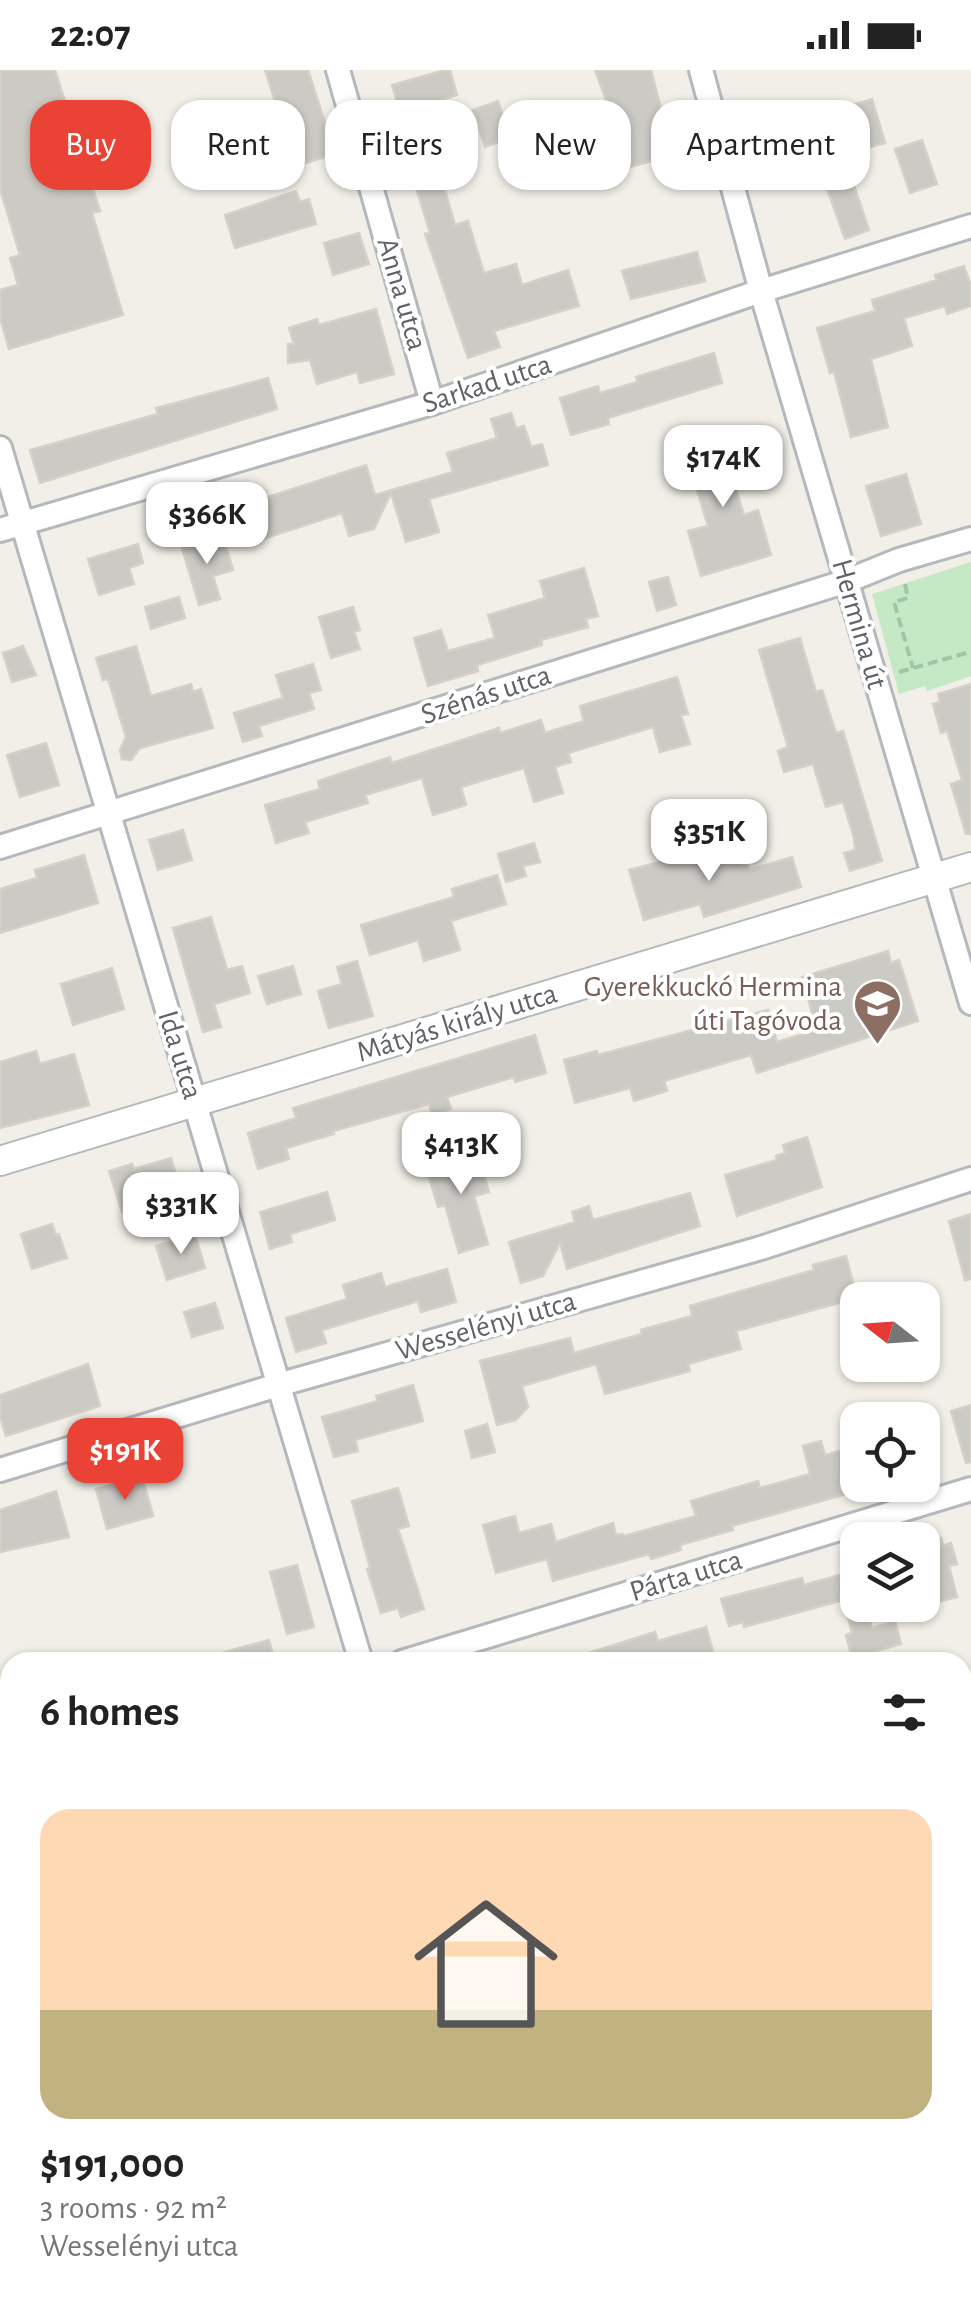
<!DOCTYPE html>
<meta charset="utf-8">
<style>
body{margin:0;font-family:"Alegreya Sans",sans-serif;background:#f6f6f6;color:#222;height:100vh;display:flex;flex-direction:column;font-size:38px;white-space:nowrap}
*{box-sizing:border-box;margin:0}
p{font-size:32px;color:#767676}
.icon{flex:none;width:55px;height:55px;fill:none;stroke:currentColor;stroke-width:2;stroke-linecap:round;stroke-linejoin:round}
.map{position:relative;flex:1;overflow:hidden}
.panel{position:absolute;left:0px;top:1582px;width:972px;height:672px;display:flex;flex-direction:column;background:#fff;border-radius:30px 30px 0 0;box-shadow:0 2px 8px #0004}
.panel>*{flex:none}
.guide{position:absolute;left:30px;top:30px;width:912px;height:90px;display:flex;gap:20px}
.needle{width:65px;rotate:287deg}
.fabs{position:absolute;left:840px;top:1212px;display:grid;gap:20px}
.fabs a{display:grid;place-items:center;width:100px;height:100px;border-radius:20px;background:#fff;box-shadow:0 2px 8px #0004;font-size:50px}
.price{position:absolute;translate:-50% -85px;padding:0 22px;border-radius:20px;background:#fff;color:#222;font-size:32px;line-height:65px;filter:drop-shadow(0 2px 5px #0008)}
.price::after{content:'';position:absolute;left:50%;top:60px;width:30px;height:22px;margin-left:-15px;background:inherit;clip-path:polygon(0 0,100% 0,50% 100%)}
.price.selected{background:#ea4335;color:#fff}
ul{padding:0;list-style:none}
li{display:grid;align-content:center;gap:20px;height:530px;padding:0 40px}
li+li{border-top:2px solid #e0e0e0}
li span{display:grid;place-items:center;height:310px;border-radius:30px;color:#555}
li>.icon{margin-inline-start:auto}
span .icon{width:180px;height:180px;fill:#fffc;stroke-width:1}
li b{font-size:42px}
h2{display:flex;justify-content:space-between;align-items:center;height:120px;padding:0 40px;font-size:42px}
.pill{padding:0 35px;border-radius:30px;background:#fff;box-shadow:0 2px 8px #0004;font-size:35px;line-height:90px}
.pill.selected{background:#ea4335;color:#fff}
.status{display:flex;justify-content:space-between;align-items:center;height:70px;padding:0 50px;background:#fff;direction:ltr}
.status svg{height:28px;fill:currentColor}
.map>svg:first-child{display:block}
</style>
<div class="status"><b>22:07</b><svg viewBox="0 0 49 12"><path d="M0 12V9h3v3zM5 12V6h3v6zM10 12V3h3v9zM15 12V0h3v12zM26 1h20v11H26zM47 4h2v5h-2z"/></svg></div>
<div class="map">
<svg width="971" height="2254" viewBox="0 0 971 2254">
<rect width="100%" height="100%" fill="#f1efe8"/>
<path fill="#c5e8c5" d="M971,492v114l-44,15 -2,-5 -26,8 -27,-100z"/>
<g fill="#cccac5" stroke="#d6d1c6" stroke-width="2.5">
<path d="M0,0h55l45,141 -8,2 31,102 -114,34 -9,-31v-28l18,-5 -8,-27 10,-3 -20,-66z"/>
<path d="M265,0h43l27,84 -39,12z"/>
<path d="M445,0h5l7,25 -57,17 -8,-27z"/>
<path d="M595,0h56l22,85 -60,17 -9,-33 -16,4 -8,-27 29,-8z"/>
<path d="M872,29l13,44 -21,6 -12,-44z"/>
<path d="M498,31l12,37 -25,9 -12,-37z"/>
<path d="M788,40l12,33 -30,11 -12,-34z"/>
<path d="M922,70l15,44 -27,9 -15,-44z"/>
<path d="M850,104l19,56 -24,9 -20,-56z"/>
<path d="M441,106l14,49 13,-4 16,52 32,-9 6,21 46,-15 11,36 -85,25 6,16 -32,11 -43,-124 5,-1 -15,-49z"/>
<path d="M296,121l4,11 9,-3 7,25 -81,24 -10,-33z"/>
<path d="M359,163l10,31 -36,11 -9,-32z"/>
<path d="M697,182l8,29 -74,18 -9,-28z"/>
<path d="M964,196l7,20v20l-24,8 -2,-8 -41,12 8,28 -41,13 17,68 -37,10 -17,-65 -4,1 -13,-45 58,-17 -3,-11 65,-20 -2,-5z"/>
<path d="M376,239l18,65 -34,9 -3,-11 -40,12 -7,-24 -22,3v-19h6l-5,-16 28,-9 2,6z"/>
<path d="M714,283l8,30 -114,35 1,6 -38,11 -11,-37 38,-12 2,7 38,-11 -2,-5z"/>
<path d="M268,308l9,31 -237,74 -10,-33 128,-36 -2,-6z"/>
<path d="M511,343l5,15 8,-2 7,21 11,-3 6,21 -119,34 10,33 -33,10 -15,-49 -17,36 -25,7 -7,-23 -97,32 -11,-37 132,-43 9,30 78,-23 -6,-19 50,-15 -6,-19z"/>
<path d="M748,368l6,21 -25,8 15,48 14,-5 13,45 -70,21 -13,-45 20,-5 -14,-46 -10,3 -7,-24z"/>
<path d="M906,404l15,50 -40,12 -15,-50z"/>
<path d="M223,466l10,34 -20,6 7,23 -21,6 -17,-57z"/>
<path d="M138,474l5,19 -14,5 5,16 -35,11 -11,-36z"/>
<path d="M584,498l14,48 -12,3 2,8 -47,13 1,5 -65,20 1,6 -50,15 -14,-48 27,-8 7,21 47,-13 -7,-23 57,-17 -5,-17z"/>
<path d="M668,507l8,28 -19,6 -8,-29z"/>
<path d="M179,527l6,21 -34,11 -6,-22z"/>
<path d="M353,537l7,23 -6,2 6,17 -29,9 -12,-41z"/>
<path d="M800,568l16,54 6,-2 14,43 7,-2 39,130 -32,10 -6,-18 11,-3 -1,-12 -11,-36 -17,5 -13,-43 -29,8 -6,-21 10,-4 -29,-97z"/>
<path d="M23,576l13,29 -24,7 -9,-29z"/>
<path d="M136,576l15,50 40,-12 2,8 8,-3 12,39 -73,20 -9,12 -9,-1 -2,-9 6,-13 -18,-58 -5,1 -7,-22z"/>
<path d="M313,594l8,26 -12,3 5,16 -55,17 3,10 -19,6 -9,-29 49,-15 -7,-23z"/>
<path d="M677,607l11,37 -7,1 9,29 -30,8 -7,-25 -85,26 3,9 -16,5 8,26 -29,9 -10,-34 -63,19 5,18 -33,10 -11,-37 -57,17 3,8 -63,19 4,11 -33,10 -11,-38 55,-16 -2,-8 72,-24 2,6 107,-35 1,5 41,-13 4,13 39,-12 -4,-15z"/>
<path d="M971,614v150h-5l-15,-50 11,-4 -15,-49 -6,2 -8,-29 7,-2 -2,-8z"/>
<path d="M46,673l13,42 -39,12 -13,-42z"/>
<path d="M183,760l9,30 -34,10 -9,-30z"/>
<path d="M534,773l6,19 -17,4 3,10 -20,6 -8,-28z"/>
<path d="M707,780l4,11 28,-9 4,13 4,-1 2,6 43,-13 9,30 -97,30 -4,-13 -56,16 -15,-50z"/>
<path d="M84,785l14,48 -98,30v-44l37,-11 -2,-8z"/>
<path d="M497,805l9,29 -55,17 9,29 -36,11 -6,-21 -48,15 -9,-30 93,-28 -2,-8z"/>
<path d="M211,847l16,53 15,-4 8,27 -36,11 7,23 -18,5 -30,-104z"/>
<path d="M888,881l3,12 8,-3 19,61 -161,52 -6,-18 -87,26 3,10 -33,10 -4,-13 -55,15 -11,-43 33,-9 1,4 170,-45 9,32 40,-12 -15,-53z"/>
<path d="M357,891l16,55 -44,12 -11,-37 24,-7 -5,-17z"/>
<path d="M293,896l8,28 -34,10 -9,-28z"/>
<path d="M112,898l12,41 -51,16 -12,-41z"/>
<path d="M535,965l11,38 -31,9 -1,-5 -67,20 4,12 -19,5 -3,-10 -96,27 1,3 -48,14 3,11 -31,10 -10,-36 48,-15 -3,-10z"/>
<path d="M36,981l4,13 34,-10 15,51 -89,23v-66z"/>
<path d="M807,1067l15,50 -85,29 -12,-41 52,-15 -1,-4 9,-3 -2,-8z"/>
<path d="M477,1081l12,41 -15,4 14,48 -29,9 -14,-48 -7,2 -12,-40z"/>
<path d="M171,1088l12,39 -61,15 -13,-41 23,-7 2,5z"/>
<path d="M327,1122l8,28 -45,14 2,8 -22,7 -10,-37z"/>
<path d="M690,1123l10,33 -133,43 -7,-26 -17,33 -22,7 -12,-41 66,-20 -3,-10 17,-6 4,14z"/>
<path d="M971,1144v65l-6,1 -16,-59z"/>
<path d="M52,1154l4,11 3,-1 8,24 -35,11 -11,-35z"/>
<path d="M195,1164l10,34 -38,12 -11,-34z"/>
<path d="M846,1186l11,42 -121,33 5,18 -53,15 2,7 -85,23 -9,-30 -74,22 6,21 -12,13 -19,5 -17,-64 90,-23 4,15 68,-19 -1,-4 51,-14 -2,-10 124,-36 -1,-5z"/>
<path d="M447,1199l9,33 -35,10 -3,-11 -96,29 4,13 -30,9 -10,-34 61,-19 -4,-14 38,-12 4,14z"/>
<path d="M215,1233l8,25 -31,9 -8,-25z"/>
<path d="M88,1294l12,42 -94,30 -6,-20v-21z"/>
<path d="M413,1315l10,36 -68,19 3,11 -24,6 -12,-40 56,-16 -2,-5z"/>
<path d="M971,1335v57l-5,1 -15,-52z"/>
<path d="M487,1354l8,28 -23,6 -7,-27z"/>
<path d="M821,1371l4,14 18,-5 8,31 -6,2 1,11 -114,32 1,4 -53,15 1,5 -30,9 -2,-5 -96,27 -6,-22 -51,14 -13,-48 32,-9 4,17 32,-9 5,18 57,-19 3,12 7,-1 1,2 72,-20 -5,-15 67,-20 2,7 50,-14 -7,-28z"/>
<path d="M142,1406l11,40 -46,13 -11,-40z"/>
<path d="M398,1418l11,38 -11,3 26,80 -23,8 -3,-9 -17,5 -14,-44 3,-1 -18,-67z"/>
<path d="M56,1421l13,46 -69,15v-42z"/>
<path d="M941,1468l2,8 8,-3 6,21 -8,2 8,31 -35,9v-62z"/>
<path d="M297,1495l17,62 -27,7 -17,-62z"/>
<path d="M858,1500v26l-114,31 -1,-5 -14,4 -8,-27 81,-21 2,7z"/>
<path d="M845,1535h21l6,23 23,-7 6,23 -49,14 -6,-23 6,-2z"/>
<path d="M706,1557l10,35h-143v-4l82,-26 3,9z"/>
<path d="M269,1570l6,22h-66l-1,-5z"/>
</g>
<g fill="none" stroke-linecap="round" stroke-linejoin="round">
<defs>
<g id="minor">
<path d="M338,0l94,333"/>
<path d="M701,0l60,221 210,712"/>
<path d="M0,378l361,1214"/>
<path d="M0,460l432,-127 329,-112 210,-65"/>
<path d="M0,777l847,-266 52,-21 72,-21"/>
<path d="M0,1400l278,-85 483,-137 210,-69"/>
<path d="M402,1592l569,-173"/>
<path d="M0,1716l10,-3"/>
<path d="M962,1739l9,-3"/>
<path d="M0,2032l10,-3"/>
<path d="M962,2052l9,-3"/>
<path d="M555,2245l3,9"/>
<path d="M297,2254l31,-9"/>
</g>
<path id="tertiary" d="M0,1091l971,-294"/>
</defs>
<use href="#minor" stroke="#b5b8bc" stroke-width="28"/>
<use href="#tertiary" stroke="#b5b8bc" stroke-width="32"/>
<g stroke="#9cc7a9" stroke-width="4" stroke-dasharray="10 5" stroke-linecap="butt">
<path d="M905,514l3,14 -14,4 19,66"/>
<path d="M899,602l71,-20"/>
</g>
<use href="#minor" stroke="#fff" stroke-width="22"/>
<use href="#tertiary" stroke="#fff" stroke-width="28"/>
</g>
<defs>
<symbol id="school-pin" viewBox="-11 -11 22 30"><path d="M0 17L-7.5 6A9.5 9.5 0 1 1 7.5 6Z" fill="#8d6e63" stroke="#fff"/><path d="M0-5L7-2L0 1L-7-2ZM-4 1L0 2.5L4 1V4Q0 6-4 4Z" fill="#fff"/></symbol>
</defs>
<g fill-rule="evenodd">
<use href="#school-pin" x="850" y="906" width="55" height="75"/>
</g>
<g text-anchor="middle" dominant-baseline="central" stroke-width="8" stroke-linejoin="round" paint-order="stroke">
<g font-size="30" fill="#5f6368" stroke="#fff">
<text transform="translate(402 224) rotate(74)">Anna utca</text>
<text transform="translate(487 314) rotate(-18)">Sarkad utca</text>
<text transform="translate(859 554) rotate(74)">Hermina út</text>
<text transform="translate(486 625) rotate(-18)">Szénás utca</text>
<text transform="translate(457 953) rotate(-17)">Mátyás király utca</text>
<text transform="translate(180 985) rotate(73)">Ida utca</text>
<text transform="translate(486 1256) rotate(-16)">Wesselényi utca</text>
<text transform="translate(686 1506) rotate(-17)">Párta utca</text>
</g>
<g font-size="30" fill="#785e54" stroke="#fff" text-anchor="end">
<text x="842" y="917">Gyerekkuckó Hermina<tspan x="842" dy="34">úti Tagóvoda</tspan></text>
</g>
</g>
</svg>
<div class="fabs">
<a><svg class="needle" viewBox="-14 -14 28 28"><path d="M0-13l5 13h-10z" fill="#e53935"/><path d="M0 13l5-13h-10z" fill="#767676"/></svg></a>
<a><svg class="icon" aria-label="locate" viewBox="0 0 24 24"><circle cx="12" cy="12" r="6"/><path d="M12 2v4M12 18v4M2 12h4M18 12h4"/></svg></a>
<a><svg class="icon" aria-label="layers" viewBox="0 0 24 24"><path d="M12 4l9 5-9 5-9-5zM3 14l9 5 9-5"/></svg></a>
</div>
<b class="price" style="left:723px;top:440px">$174K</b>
<b class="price" style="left:207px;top:497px">$366K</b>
<b class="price" style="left:709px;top:814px">$351K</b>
<b class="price" style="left:461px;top:1127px">$413K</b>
<b class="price" style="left:181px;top:1187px">$331K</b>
<b class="price selected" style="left:125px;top:1433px">$191K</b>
<div class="guide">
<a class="pill selected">Buy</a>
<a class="pill">Rent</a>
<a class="pill">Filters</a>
<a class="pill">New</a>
<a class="pill">Apartment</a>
</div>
<section class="panel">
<h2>6 homes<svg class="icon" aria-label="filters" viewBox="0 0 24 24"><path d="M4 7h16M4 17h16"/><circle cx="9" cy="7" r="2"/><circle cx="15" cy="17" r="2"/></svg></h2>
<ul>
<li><span style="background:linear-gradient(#ffd9b3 65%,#c2b280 0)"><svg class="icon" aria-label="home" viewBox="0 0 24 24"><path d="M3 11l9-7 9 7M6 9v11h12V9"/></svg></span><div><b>$191,000</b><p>3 rooms · 92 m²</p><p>Wesselényi utca</p></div></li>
</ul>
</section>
</div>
